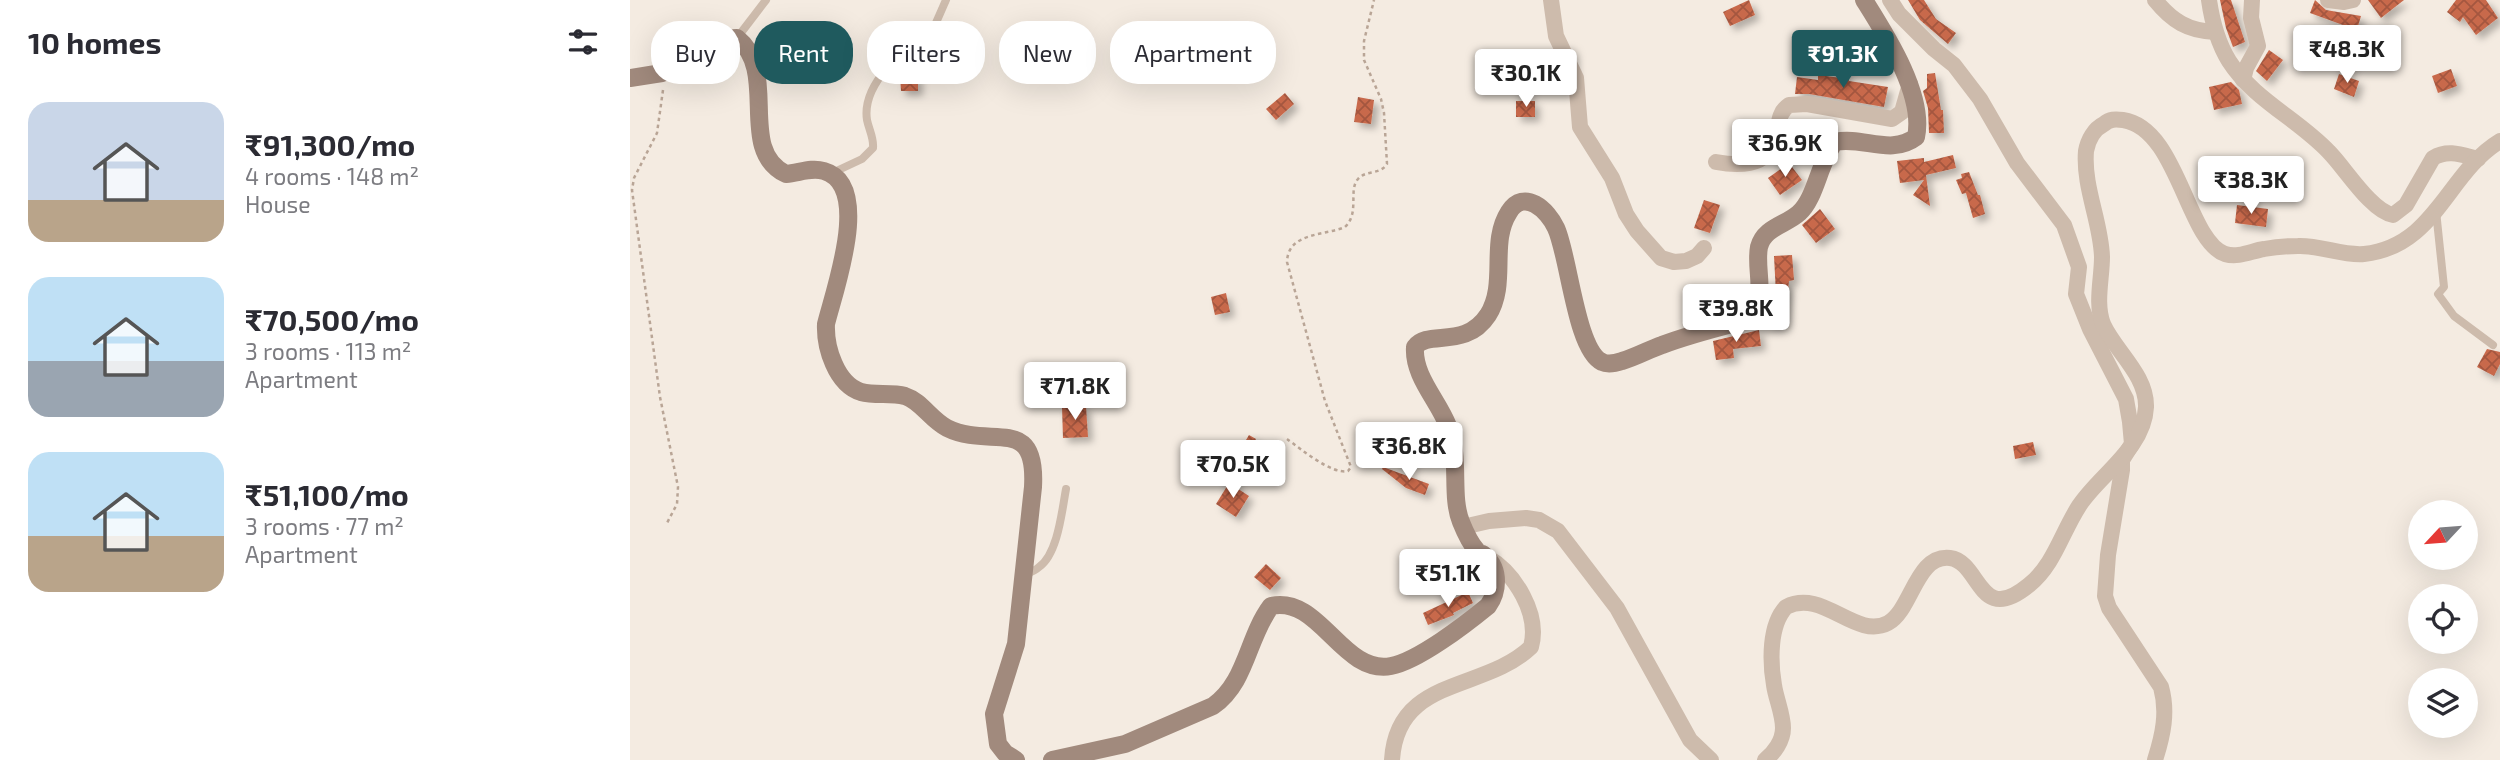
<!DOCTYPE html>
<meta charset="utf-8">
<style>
body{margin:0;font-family:"Exo 2",sans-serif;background:#f7f7f7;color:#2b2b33;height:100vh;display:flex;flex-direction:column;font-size:26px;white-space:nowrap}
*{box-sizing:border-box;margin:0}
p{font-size:23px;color:#7c7c81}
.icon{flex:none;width:38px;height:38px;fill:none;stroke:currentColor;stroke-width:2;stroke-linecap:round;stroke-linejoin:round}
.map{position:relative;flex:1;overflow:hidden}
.side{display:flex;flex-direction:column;background:#fff;width:630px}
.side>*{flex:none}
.banner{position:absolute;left:21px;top:21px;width:665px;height:63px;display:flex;gap:14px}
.needle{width:46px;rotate:244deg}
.controls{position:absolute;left:1778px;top:500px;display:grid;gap:14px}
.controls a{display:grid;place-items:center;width:70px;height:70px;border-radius:50%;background:#fff;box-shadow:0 7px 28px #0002;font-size:35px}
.price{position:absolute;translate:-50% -60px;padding:0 16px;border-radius:7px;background:#fff;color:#222;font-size:23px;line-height:46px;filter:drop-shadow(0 2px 4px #0008)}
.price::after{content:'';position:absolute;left:50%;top:42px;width:21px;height:16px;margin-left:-10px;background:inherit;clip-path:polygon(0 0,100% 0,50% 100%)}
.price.on{background:#1f5a5e;color:#fff}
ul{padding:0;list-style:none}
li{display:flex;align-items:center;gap:21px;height:175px;padding:0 28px}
li span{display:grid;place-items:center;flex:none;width:196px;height:140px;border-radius:21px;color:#555}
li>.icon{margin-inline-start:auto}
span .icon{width:84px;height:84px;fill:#fffc;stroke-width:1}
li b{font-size:30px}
h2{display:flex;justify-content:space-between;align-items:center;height:84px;padding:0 28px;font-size:30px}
.pill{padding:0 24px;border-radius:28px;background:#fff;box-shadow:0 7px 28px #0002;font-size:24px;line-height:63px}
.pill.on{background:#1f5a5e;color:#fff}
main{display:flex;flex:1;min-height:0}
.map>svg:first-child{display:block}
</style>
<main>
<section class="side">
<h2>10 homes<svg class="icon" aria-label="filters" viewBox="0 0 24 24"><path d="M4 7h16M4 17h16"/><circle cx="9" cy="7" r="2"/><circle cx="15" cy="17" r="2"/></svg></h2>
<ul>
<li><span style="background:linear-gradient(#c9d6e8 70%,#b9a48a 0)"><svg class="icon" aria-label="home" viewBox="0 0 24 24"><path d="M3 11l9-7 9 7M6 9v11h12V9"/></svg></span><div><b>₹91,300/mo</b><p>4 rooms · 148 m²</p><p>House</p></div></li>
<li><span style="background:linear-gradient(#bfe0f5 60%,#9aa5b1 0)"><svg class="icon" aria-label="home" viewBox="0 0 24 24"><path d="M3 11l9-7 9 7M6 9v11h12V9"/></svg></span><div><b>₹70,500/mo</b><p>3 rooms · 113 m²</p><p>Apartment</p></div></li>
<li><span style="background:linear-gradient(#bfe0f5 60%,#b9a48a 0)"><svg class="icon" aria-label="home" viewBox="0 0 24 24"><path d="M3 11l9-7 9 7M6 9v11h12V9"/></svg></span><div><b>₹51,100/mo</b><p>3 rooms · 77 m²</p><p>Apartment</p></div></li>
</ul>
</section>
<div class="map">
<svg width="1870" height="760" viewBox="0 0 1870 760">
<defs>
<pattern id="building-cross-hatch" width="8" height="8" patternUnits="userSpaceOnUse" patternTransform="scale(1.75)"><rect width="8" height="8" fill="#c8694b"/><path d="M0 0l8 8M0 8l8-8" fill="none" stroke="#a4573f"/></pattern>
<filter id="shadow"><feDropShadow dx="5" dy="5" stdDeviation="3.5" flood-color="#0004"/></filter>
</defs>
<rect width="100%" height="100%" fill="#f4ebe1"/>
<g fill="url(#building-cross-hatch)" filter="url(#shadow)">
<path d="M1119,0l6,15 -25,11 -7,-14z"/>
<path d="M1278,0h16l12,19 20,14 -8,11 -28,-24z"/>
<path d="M1590,0h11l14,42 -12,5 -7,-19z"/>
<path d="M1685,0l11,10 35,6 -7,24 7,3 -8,21 -21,-8 11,-31 -33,-12z"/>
<path d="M1738,0h36l-23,18z"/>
<path d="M1826,0h30l12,18 -22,17 -13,-18 -3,5 -13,-10z"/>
<path d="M1639,50l14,10 -16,21 -11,-10z"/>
<path d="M1821,69l6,17 -19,7 -6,-17z"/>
<path d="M1305,73l6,37h2l1,23h-15l-1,-25 -5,-17 4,-3v-14z"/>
<path d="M1709,74l20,7 -5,16 -20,-8z"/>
<path d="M1188,75l31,4v2l39,6 -4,20 -75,-13h-14l2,-17 21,3z"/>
<path d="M270,76h18v15h-17z"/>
<path d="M1601,82l8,8 3,14 -28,6 -5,-23z"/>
<path d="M655,93l9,11 -18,16 -10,-11z"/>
<path d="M728,97l16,3 -3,24 -17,-2z"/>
<rect x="886" y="101" width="19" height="16"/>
<path d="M1123,125l8,8 -16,15 -8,-8z"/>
<path d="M1323,155l3,13 -30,7 4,31 -17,-11 11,-15 -24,3 -3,-22 27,-3v4z"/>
<path d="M1159,163l13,17 -22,15 -12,-17z"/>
<path d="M1339,172l9,23h2l5,19 -12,4 -7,-25 -4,1 -6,-14 6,-2 -1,-4z"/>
<path d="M1074,200l16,5 -10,28 -16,-5z"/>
<path d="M1607,205l31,4 -2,18 -31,-4z"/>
<path d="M1190,209l15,20 -19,14 -14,-18z"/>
<path d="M1162,255l2,25 -5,1 -5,44 -16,-2 4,-29h4l-2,-38z"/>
<path d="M1099,287l5,25 -19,5 -6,-26z"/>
<path d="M596,293l4,19 -15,3 -4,-18z"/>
<path d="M1129,330l2,16 -28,3 1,9 -18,2 -3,-19z"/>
<path d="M1857,349l13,3v12l-6,12 -17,-9z"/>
<path d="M456,406l2,31 -25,1 -1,-31z"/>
<path d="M619,435l7,4 -18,39 -11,-6 7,-12 -5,-2 5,-11 6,3z"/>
<path d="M1403,442l3,13 -21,4 -2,-13z"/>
<path d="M753,467l46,17 -4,11 -19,-7 -24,-19z"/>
<path d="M599,483l20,13 -13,21 -20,-13z"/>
<path d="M636,564l15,14 -11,12 -16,-13z"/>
<path d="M838,592l5,11 -20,10 1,2 -26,10 -5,-12z"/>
</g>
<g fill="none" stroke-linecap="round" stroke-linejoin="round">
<g stroke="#b9a596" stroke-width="2.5" stroke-dasharray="3.5 3.5" stroke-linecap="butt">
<path d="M33,90l-6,43 -23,45 -2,12 28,207 18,90 -1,17 -10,19"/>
<path d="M657,439c14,10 45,36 61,32l3,-4 -26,-66 -38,-139c1,-30 37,-26 58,-35 15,-14 3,-37 13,-48 7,-9 22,-4 29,-15l-3,-51 -3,-14 -17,-39v-19l10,-41"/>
</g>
<g stroke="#cdbbac" stroke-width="8">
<path d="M107,38l29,-38"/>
<path d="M200,174l32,-15 11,-11c1,-10 -4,-18 -6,-28 -3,-19 8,-38 20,-52l23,-2 11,-9 25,-57"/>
<path d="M1806,211l8,76 -6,7 16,22 39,29"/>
<path d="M394,575c5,-2 11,-4 15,-8 19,-13 23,-57 27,-78"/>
</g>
<g stroke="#cdbbac" stroke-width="16">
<path d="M921,0l5,36 20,42 4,49 32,51 14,36 11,17 24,27 13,4 12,-1 11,-5 7,-8"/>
<path d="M1260,0l9,14 35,35 20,16 26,34 37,64 47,62 15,42 -3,27 14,35 36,70 4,23 2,22 -10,16v10l-14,85 -3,41 4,12 52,79c7,25 2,48 -6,73"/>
<path d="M1525,0c17,21 33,31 60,32"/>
<path d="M1579,0c3,21 9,43 20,61 25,39 69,58 100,91 16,16 42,59 64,63l13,-10 27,-47c15,-9 29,-3 45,1"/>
<path d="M1698,0l16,2 9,-2"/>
<path d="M1613,80l3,-12 12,-22 -7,-28 1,-18"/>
<path d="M1086,162c22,4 50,5 59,-21 5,-13 1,-27 14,-36l18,-1 85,15 10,-7 8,-28"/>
<path d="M833,527l26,-6 37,-3 13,2 19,11 59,77 73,132 21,20"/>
<path d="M762,760c5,-84 92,-68 139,-113 9,-33 -16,-74 -44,-90"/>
<path d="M1135,760c9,-7 18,-19 18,-32 0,-14 -7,-29 -9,-43 -4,-23 -5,-60 12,-78 37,-19 69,33 102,16 24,-13 28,-69 62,-65 31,4 28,69 79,27 25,-20 33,-53 50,-79 20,-31 65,-57 67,-99 1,-32 -31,-56 -43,-83 -8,-21 -1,-45 -1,-67 -1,-35 -19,-70 -16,-106 2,-11 8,-22 18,-27 6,-5 11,-5 19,-4 55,8 64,121 102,134 14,4 26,-3 39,-5 11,-2 23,-3 34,-3 22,-1 45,10 66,8 72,-8 83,-81 136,-113"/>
</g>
<g stroke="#a18a7d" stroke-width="18">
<path d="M0,78l32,-5 58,-34 17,-1c43,34 -1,112 49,136 13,-1 25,-7 38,-3 49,14 10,120 2,153 -1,23 10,60 35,68 14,4 30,0 44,4 16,5 26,24 42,32 44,22 90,-15 86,59l-17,157 -22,70 4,30 7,9 11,7"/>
<path d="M422,760l73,-16 88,-38c34,-24 34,-68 58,-100 49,-11 71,69 120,60 27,-5 75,-42 97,-60 10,-14 12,-36 -2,-49 -5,-6 -3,-1 -9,-6 -7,-8 -12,-19 -16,-29 -11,-27 0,-63 -13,-96 -10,-26 -35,-50 -33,-79 13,-18 50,3 73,-32 20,-32 1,-72 21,-103 15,-24 39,-2 47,16 13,28 20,122 46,134 6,3 14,1 20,-1 14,-4 26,-11 40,-16 26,-10 54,-17 81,-24 28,-17 11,-49 16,-74 5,-20 27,-22 40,-34 17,-15 20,-51 36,-71 28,-6 56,14 81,-5 9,-42 -30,-102 -52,-137"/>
</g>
</g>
</svg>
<div class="controls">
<a><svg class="needle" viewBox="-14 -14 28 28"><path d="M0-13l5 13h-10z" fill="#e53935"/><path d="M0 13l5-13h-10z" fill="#7c7c81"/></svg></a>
<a><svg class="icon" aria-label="locate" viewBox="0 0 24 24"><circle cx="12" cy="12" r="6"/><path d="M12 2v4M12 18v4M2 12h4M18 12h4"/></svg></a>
<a><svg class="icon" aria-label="layers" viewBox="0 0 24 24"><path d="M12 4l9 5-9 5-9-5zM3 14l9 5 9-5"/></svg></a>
</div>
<b class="price" style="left:1717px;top:85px">₹48.3K</b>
<b class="price on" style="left:1213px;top:90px">₹91.3K</b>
<b class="price" style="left:896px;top:109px">₹30.1K</b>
<b class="price" style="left:1155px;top:179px">₹36.9K</b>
<b class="price" style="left:1621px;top:216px">₹38.3K</b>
<b class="price" style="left:1106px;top:344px">₹39.8K</b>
<b class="price" style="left:445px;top:422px">₹71.8K</b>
<b class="price" style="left:779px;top:482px">₹36.8K</b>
<b class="price" style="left:603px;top:500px">₹70.5K</b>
<b class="price" style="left:818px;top:609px">₹51.1K</b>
<div class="banner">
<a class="pill">Buy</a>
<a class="pill on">Rent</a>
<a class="pill">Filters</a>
<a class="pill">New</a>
<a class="pill">Apartment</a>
</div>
</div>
</main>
